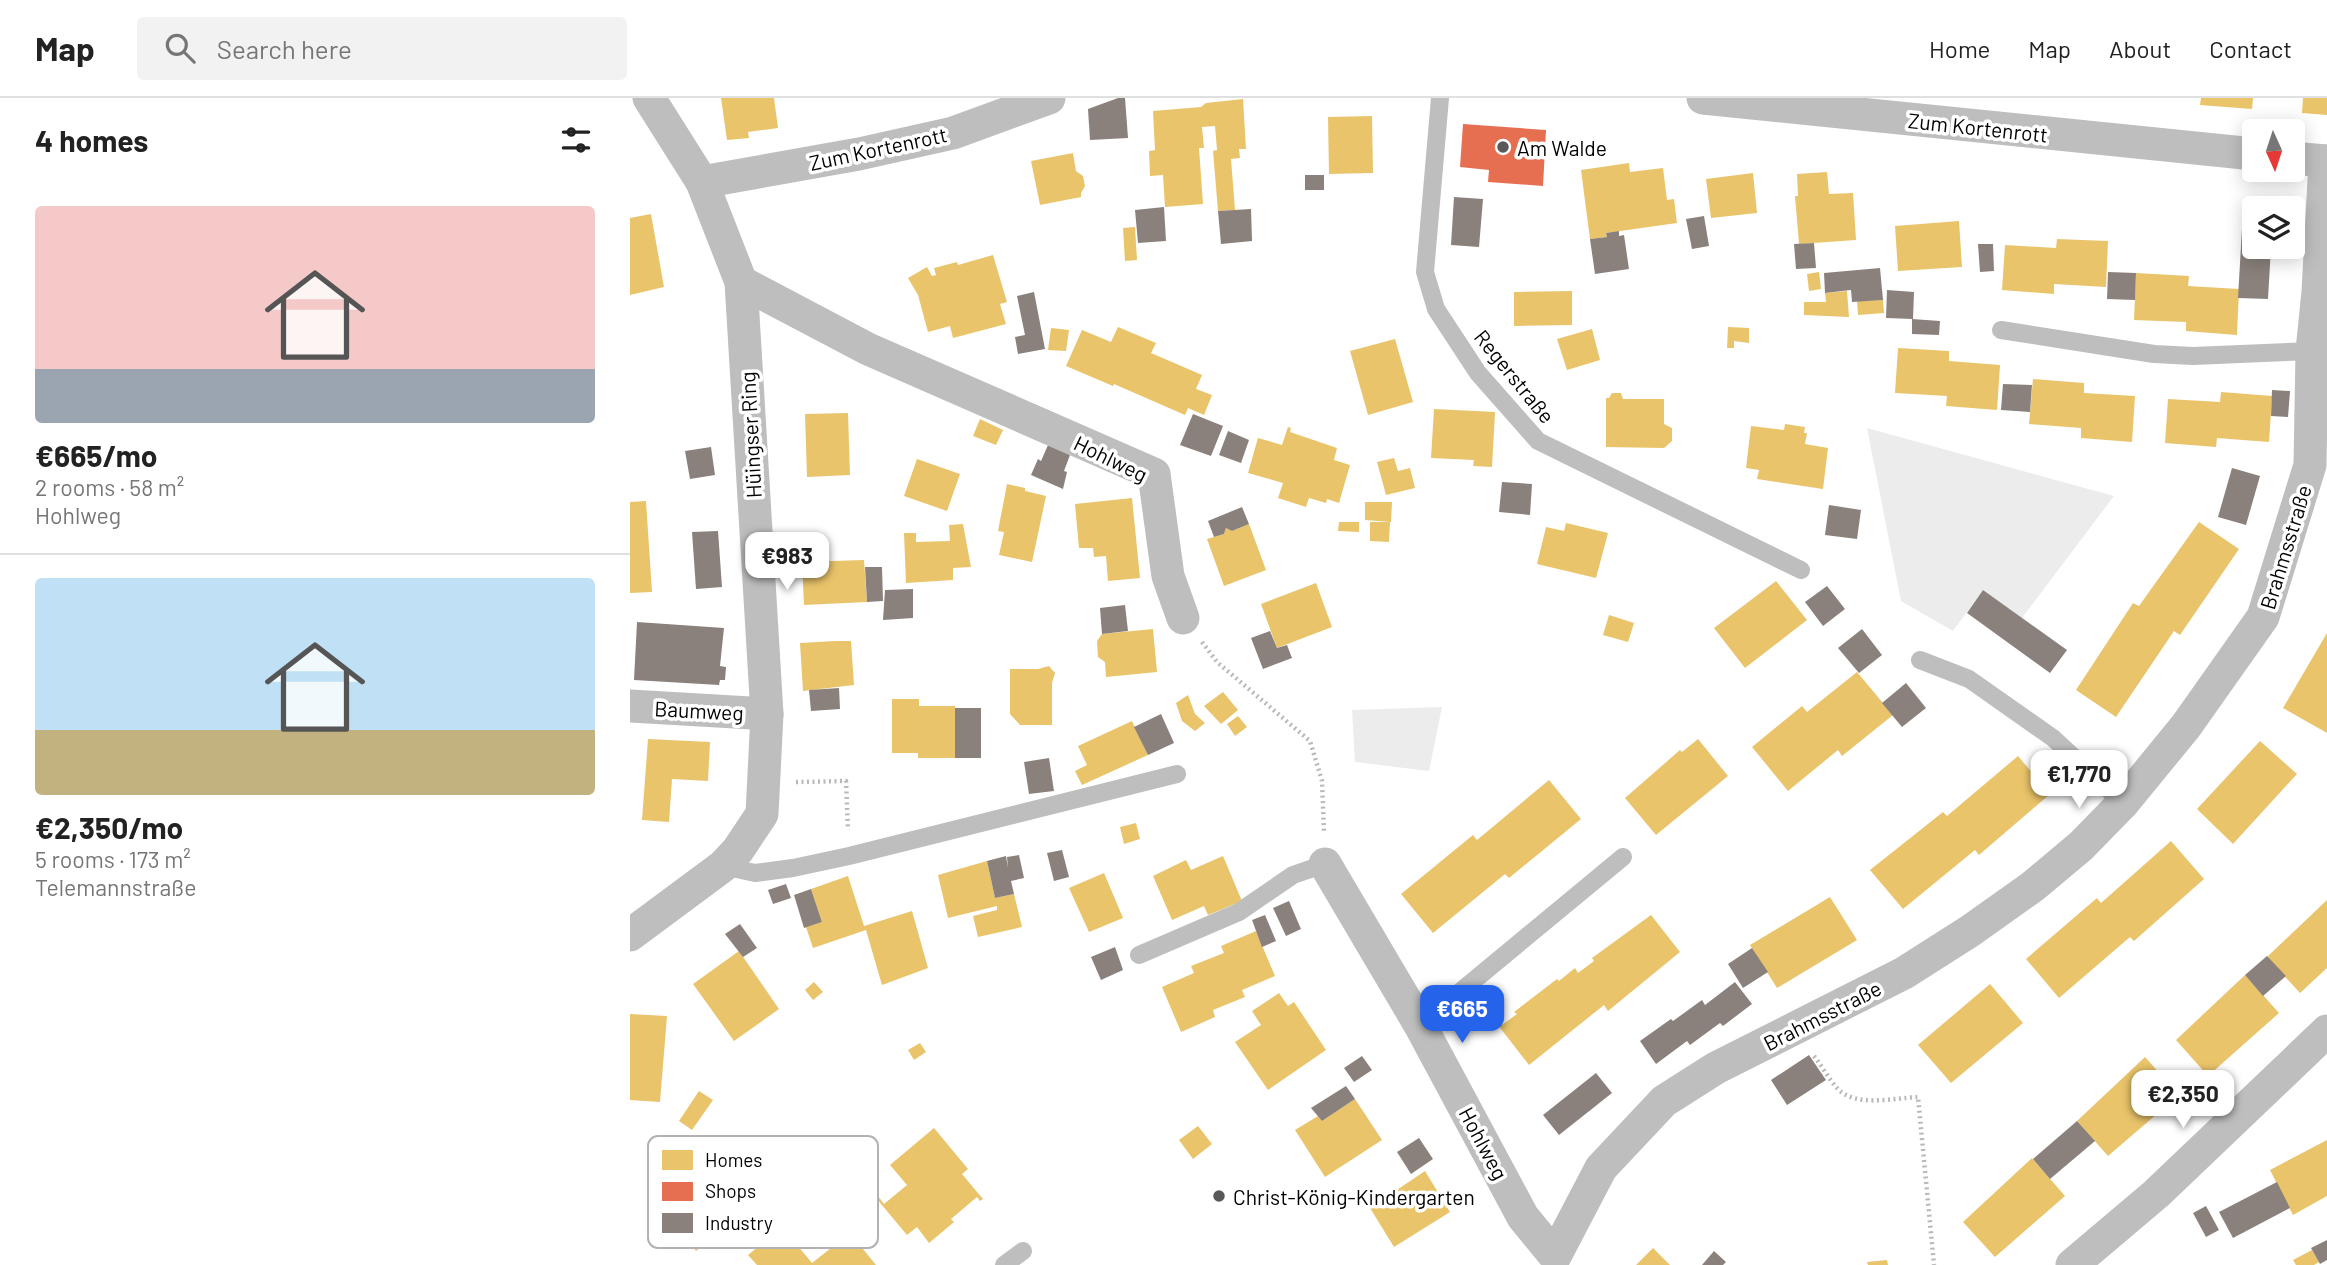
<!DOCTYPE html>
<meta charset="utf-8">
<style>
body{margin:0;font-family:Barlow,sans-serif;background:#f2f2f2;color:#222;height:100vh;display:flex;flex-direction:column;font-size:26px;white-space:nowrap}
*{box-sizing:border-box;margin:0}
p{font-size:23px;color:#767676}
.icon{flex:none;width:38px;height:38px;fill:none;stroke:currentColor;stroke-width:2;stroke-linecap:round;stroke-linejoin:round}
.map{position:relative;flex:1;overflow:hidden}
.sheet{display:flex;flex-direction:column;background:#fff;width:630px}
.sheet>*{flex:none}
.needle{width:46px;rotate:177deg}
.fabs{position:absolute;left:1612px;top:21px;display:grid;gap:14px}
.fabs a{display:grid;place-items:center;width:63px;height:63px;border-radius:7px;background:#fff;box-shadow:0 4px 18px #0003;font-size:35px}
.price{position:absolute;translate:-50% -60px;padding:0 16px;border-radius:14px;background:#fff;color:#222;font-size:23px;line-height:46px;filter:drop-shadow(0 2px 4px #0008)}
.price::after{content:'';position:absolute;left:50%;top:42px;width:21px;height:16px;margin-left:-10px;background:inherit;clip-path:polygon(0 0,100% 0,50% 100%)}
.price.current{background:#2563eb;color:#fff}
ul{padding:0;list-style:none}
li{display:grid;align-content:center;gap:14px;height:371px;padding:0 35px}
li+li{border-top:2px solid #e0e0e0}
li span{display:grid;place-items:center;height:217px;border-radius:7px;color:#555}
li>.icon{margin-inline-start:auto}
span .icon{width:126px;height:126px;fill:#fffc;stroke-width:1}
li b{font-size:30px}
h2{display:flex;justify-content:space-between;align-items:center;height:84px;padding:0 35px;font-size:30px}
header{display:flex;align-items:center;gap:42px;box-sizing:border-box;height:98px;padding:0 35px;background:#fff;border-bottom:2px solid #e0e0e0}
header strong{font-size:33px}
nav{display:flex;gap:38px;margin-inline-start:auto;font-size:24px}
.search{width:490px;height:63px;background:#f2f2f2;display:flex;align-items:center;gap:18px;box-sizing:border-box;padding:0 24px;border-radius:7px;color:#767676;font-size:26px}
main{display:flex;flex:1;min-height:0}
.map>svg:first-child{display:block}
</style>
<header>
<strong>Map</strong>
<div class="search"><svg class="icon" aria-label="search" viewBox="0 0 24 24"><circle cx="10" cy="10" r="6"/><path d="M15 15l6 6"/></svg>Search here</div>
<nav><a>Home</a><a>Map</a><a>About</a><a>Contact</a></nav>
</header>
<main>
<section class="sheet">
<h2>4 homes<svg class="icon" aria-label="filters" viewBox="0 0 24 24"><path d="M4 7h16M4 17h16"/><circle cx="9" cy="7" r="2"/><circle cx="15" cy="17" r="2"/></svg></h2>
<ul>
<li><span style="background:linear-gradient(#f6c9c9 75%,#9aa5b1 0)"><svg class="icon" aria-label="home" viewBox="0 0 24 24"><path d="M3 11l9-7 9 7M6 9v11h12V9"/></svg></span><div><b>€665/mo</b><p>2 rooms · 58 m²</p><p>Hohlweg</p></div></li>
<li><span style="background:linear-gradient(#bfe0f5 70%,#c2b280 0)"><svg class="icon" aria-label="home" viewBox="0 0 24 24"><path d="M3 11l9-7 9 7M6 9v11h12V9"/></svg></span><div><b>€2,350/mo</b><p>5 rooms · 173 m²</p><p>Telemannstraße</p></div></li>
</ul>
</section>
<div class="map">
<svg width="1697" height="1167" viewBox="0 0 1697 1167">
<rect width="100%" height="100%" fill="#fff"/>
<g fill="#ececec">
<path d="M1237,330l247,68 -92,122 -39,-28 -30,41 -52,-30z"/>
<path d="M812,609l-13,64 -74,-9 -3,-52z"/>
</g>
<g fill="#e9c46a">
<path d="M91,0h53l4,30 -30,4 1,6 -22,2z"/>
<path d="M1571,0h52l-1,11 -52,-4z"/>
<path d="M1673,0h24v17l-25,-2z"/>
<path d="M613,1l3,50h-7l1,9 -9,1 4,51 -17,1 -5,-60 4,-1 -2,-24 -13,1 2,21h-5l4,56 -38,3 -2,-32 -13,1 -1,-25 6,-1 -2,-39 48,-4 5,-4z"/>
<path d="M742,18l1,57 -44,1 -1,-57z"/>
<path d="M443,55l3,18 7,5 2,10 -4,7v4l-41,8 -9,-44z"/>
<path d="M999,65l1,9 33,-4 4,32 7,-1 3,24 -71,10 1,4 -17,2 -9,-69z"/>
<path d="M1197,74l2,22 24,-1 3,47 -57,4 -4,-48h3l-1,-22z"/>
<path d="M1123,75l4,40 -46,5 -5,-39z"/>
<path d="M21,116l13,73 -34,8v-77z"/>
<path d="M1329,123l3,46 -64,4 -3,-45z"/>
<path d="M505,129l2,33 -12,1 -2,-33z"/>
<path d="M1427,141l51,2 -2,46 -52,-3v10l-52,-4 3,-45 51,3z"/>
<path d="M363,157l14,47 -7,2 6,20 -53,14 -3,-12 -22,6 -10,-37 -10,-17 19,-11 5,9 4,-1 -2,-7 23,-6 1,3z"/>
<path d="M1189,174l2,17 -12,2 -2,-17z"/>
<path d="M1506,175l53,3 -1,10 51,3 -2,46 -51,-4v-9l-52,-2z"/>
<path d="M942,193v34l-58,1v-34z"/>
<path d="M1217,193l2,26 -45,-2v-13h22l-1,-9z"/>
<path d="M1253,202l1,13 -26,2 -1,-14z"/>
<path d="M488,229l38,16 -5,10 51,22 -6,14 16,6 -8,20 -16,-7 -3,7 -71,-31 -1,2 -47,-20 16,-36 29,12z"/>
<path d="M1098,229l21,1v15l-15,-2v7h-7z"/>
<path d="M421,230l18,2 -3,21 -18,-1z"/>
<path d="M962,231l8,31 -33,10 -10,-31z"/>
<path d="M765,241l18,63 -45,13 -18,-64z"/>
<path d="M1268,250l51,3v10l51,4 -3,45 -51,-4 1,-10 -52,-3z"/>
<path d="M1403,281l51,4v10l51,3 -3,46 -51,-4v-10l-52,-4z"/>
<path d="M1591,294l51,4 -3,46 -52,-4 -1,9 -51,-4 3,-44 52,3z"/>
<path d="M982,295h9l2,6h41v25l8,4v13l-8,7 -58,-1v-49h3z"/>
<path d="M804,311l61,3 -3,55 -19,-1 1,-6 -43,-2z"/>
<path d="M218,315l2,62 -43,2 -2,-63z"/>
<path d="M350,321l23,11 -7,15 -23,-9z"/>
<path d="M1155,326l20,3 -1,6h3l-2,11 23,4 -5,41 -66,-10 2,-9 -13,-2 5,-42 33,4z"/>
<path d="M658,329l3,1 -1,4 47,16 -3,12 16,5 -11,38 -12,-4 -1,4 -17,-5 -3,9 -28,-9 5,-15 -35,-10 10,-35 24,7z"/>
<path d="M764,360l4,13 12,-3 5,20 -29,7 -9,-33z"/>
<path d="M287,361l43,15 -13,37 -43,-15z"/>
<path d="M377,386l18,4v3l21,5 -14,66 -33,-7 5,-23 -6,-1z"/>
<path d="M502,400l8,80 -32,3 -2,-25 -12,1 -1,-9h-14l-4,-44z"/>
<path d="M16,403l6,91 -22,1v-91z"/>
<path d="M735,404h27l-1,20 -26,-2z"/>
<path d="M709,424h20v10l-21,-1z"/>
<path d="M740,424h20l-1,20 -19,-1z"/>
<path d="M1569,424l40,27 -59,86 -6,-4 -58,86 -40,-27 57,-87 6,3z"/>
<path d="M936,425l42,10 -12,45 -59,-14 9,-37 18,4z"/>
<path d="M333,426l8,43 -18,1v12l-47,3 -2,-50h12v9l34,-1 -1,-16z"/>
<path d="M619,426l17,46 -42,16 -17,-47 17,-5 2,-6 6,3z"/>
<path d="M234,462l3,42 -63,3 -2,-43z"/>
<path d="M1146,483l31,39 -62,48 -31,-40z"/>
<path d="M686,485l16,44 -55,21 -16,-44z"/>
<path d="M979,517l25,8 -6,19 -25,-7z"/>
<path d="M523,531l4,43 -51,5 -1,-15 -7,-5 -1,-16 5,-7z"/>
<path d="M1697,535v100l-44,-25z"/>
<path d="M206,543h15l3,44 -51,6 -3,-48z"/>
<path d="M419,568l6,7 -3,10v42h-32l-10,-11v-45h28z"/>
<path d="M1227,574l36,43 -51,41 -4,-6 -50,41 -36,-44 50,-41 5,6z"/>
<path d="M593,594l15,18 -17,14 -17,-18z"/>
<path d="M558,597l7,19 10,9 -10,8 -13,-10 -6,-18z"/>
<path d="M262,601h27v7h36v52h-37v-5h-26z"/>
<path d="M608,618l9,11 -12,9 -8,-12z"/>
<path d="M502,623l16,34 -66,30 -7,-14 12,-6 -9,-19z"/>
<path d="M18,641l62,3 -2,39 -36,-2 -3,43 -27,-2z"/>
<path d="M1068,641l30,37 -72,59 -31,-37 55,-48 2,2z"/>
<path d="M1630,643l37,33 -64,70 -36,-35z"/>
<path d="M1388,658l32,38 -71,61 -4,-5 -72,59 -33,-39 73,-58 4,4z"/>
<path d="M919,682l32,39 -72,59 -4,-4 -72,59 -32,-39 72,-59 4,5z"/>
<path d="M506,725l4,16 -16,5 -4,-17z"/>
<path d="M1541,743l33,38 -70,62 -4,-4 -71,61 -33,-39 71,-61 4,5z"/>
<path d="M593,758l19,45 -34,14 -4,-9 -32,14 -19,-44 33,-16 5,10z"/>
<path d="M357,763l8,37 19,-4 8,33 -44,10 -5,-21 24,-6v-4l-49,12 -10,-43z"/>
<path d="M474,775l19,45 -34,14 -20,-44z"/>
<path d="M218,778l16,50 48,-15 16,57 -46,17 -16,-55 -53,18 -7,-21 16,-5 -11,-33z"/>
<path d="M1200,799l27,43 -80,48 -27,-43z"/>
<path d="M1697,802v68l-27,25 -33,-36z"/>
<path d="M1021,817l29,37 -72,59 -4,-6 -75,60 -31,-40 2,-2 2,2 15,-11 -3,-2 43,-33 2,2 16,-13 3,5 16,-12 -2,-3z"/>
<path d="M626,833l19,45 -33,14 3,7 -32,13 2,7 -34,15 -19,-45 32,-14 -3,-7 33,-13 -3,-7z"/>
<path d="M109,853l40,58 -45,32 -41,-57z"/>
<path d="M1615,877l34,38 -71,63 -32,-36z"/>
<path d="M184,884l9,10 -10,8 -8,-10z"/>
<path d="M1360,886l33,39 -72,60 -33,-38z"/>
<path d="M649,895l9,13 6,-4 32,48 -58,40 -33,-48 26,-17 -9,-14z"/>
<path d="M0,916l37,2 -7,86 -30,-2z"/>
<path d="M290,945l6,9 -12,8 -6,-10z"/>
<path d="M1515,959l34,38 -71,61 -31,-35z"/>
<path d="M69,993l14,9 -21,30 -13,-9z"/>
<path d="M725,1001l27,41 -57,37 -30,-47 23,-14 4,5z"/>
<path d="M568,1028l14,18 -19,15 -14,-19z"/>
<path d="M304,1030l34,41 -6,5 21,25 -3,2 -3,-4 -26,22 3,3 -25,21 -12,-16 -10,8 -31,-37 2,-2 6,8 23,-19 -17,-20z"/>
<path d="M1697,1042v56l-34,19 -23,-45z"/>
<path d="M74,1060l10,13 9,-8 33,40 -60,48 -43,-53z"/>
<path d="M1402,1060l33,38 -70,61 -32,-35z"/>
<path d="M795,1073l25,41 -56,35 -24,-39z"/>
<path d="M220,1135l26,32h-119l-9,-10 26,-21 10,12 8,-7 20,24z"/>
<path d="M1023,1150l17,17h-34z"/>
<path d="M1682,1152l7,12 -5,3h-18l-3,-5z"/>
<path d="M1257,1162l1,5h-20l-1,-3z"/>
</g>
<path fill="#e76f51" d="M833,26l83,6 -3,56 -55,-4 1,-12 -29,-3z"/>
<g fill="#8a817c">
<path d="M488,0h7l3,40 -38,2 -2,-31z"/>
<rect x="675" y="77" width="19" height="15"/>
<path d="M824,99l29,2 -4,48 -28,-2z"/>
<path d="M534,109l2,34 -28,2 -3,-33z"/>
<path d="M621,111l1,32 -31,3 -3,-33z"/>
<path d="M1613,113l11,1v35h17l-3,52 -30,-1z"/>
<path d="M1074,118l5,30 -17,3 -6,-30z"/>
<path d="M989,133v5l5,-1 5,34 -34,5 -5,-35 17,-2 -1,-4z"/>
<path d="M1184,145l2,25 -20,1 -2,-25z"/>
<path d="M1348,146h15l1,27 -14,1z"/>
<path d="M1250,170l3,32 -31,2 -1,-12 -26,3 -1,-20z"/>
<path d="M1478,174l28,1 -1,27 -28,-1z"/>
<path d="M1257,192l27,2 -1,27 -27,-1z"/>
<path d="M404,194l11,57 -27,5 -3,-17 10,-2 -8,-39z"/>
<path d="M1282,221l28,2 -1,14 -27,-1z"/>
<path d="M1373,286l29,1 -2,27 -29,-2z"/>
<path d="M1642,292l18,1 -2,26 -17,-1z"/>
<path d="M563,316l30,12 -12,30 -31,-11z"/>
<path d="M598,333l21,9 -8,23 -22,-8z"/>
<path d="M418,347l22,10 -6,16 3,1 -4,17 -32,-14 7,-16 3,2z"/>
<path d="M81,349l4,28 -25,4 -5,-28z"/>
<path d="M1602,370l28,8 -14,49 -28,-8z"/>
<path d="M872,384l30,2 -2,31 -31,-3z"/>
<path d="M1199,407l32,5 -4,29 -32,-4z"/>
<path d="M612,409l7,17 -17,7 -6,-3 -2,6 -10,3 -6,-16z"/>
<path d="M88,433l4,56 -26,2 -4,-57z"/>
<path d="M235,469h17l1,34 -16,1z"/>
<path d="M1197,488l18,23 -22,17 -18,-24z"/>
<path d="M283,491v29l-30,2 2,-30z"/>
<path d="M1353,492l84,60 -17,23 -83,-60z"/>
<path d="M495,507l3,26 -26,3 -2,-26z"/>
<path d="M7,524l87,6 -4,38 6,1 -1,13h-5l-1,5 -85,-5z"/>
<path d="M1232,531l20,26 -23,18 -21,-25z"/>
<path d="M640,533l7,17 10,-3 5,13 -29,11 -12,-31z"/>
<path d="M1276,585l20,25 -24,19 -20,-24z"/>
<path d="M209,590l1,21 -29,2 -2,-21z"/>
<rect x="325" y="610" width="26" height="50"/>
<path d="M531,616l13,29 -26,12 -14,-28z"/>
<path d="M419,660l5,33 -25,3 -5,-32z"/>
<path d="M432,752l7,27 -15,4 -7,-28z"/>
<path d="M389,757l5,23 -13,3 3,13 -19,4 -8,-37 19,-5 2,12 -1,-11z"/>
<path d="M156,786l5,14 -18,6 -5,-14z"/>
<path d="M181,791l11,33 -18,6 -10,-33z"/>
<path d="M659,803l12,28 -15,7 -13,-28z"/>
<path d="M635,817l11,26 -14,6 -10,-27z"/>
<path d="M110,826l17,24 -14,9 -18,-23z"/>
<path d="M485,849l8,23 -22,10 -10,-23z"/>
<path d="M1122,850l16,24 -25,16 -15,-24z"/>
<path d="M1637,858l19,20 -23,20 -18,-21z"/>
<path d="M1105,884l17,22 -29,22 -3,-3 -30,22 -3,-4 -31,23 -16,-23 31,-22 2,2 29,-21 3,5z"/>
<path d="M1179,957l17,25 -39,25 -16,-25z"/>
<path d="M732,958l10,14 -18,12 -10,-14z"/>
<path d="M966,975l16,20 -53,42 -16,-20z"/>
<path d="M716,988l9,13 -33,22 -11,-13z"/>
<path d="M1447,1023l18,20 -45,38 -17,-20z"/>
<path d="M789,1040l14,21 -22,15 -14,-22z"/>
<path d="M1647,1084l13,26 -57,30 -14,-26z"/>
<path d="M134,1095l13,16 -50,40 -11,-14 40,-32 -1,-1z"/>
<path d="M1576,1108l13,24 -13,7 -13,-24z"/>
<path d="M1697,1142v20l-7,4 -9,-16z"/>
<path d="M1084,1153l12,11 -3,3h-21z"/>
</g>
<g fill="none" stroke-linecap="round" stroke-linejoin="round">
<g stroke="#b9b9b9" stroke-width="4.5" stroke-dasharray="2 3.5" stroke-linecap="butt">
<path d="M572,544l15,20 93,79 12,40 2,51"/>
<path d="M166,684l50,-1 2,49"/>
<path d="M1184,958c8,10 14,22 23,32 18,20 57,10 81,9l16,168"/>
</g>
<g stroke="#bebebe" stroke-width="18">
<path d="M810,0l-15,174 11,37 42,64 60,68 263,129"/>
<path d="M1371,232l153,24 39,2 119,-5"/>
<path d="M1290,562l49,19 84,59 70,65"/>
<path d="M93,768l32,7 38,-5 56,-12 328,-82"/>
<path d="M509,857l100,-43 54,-37 32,-11"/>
<path d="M790,927l203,-168"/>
<path d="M374,1167l19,-14"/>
</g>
<g stroke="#bebebe" stroke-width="33">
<path d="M1073,0l551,56"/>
<path d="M1662,60l35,3"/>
<path d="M72,84l157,-28 94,-21 96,-35"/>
<path d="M111,184l127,67 286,125 14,102 15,42"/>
<path d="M0,608l137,8"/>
<path d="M695,766l95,161 103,192 32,39 46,-88 63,-67 52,-33 188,-95 66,-42 62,-44 49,-41 42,-43 63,-77 77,-109 47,-152 2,-114 6,-59 7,-131"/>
<path d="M0,837l93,-69 15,-16 24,-36 5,-100 -26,-432 -39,-100 -53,-84"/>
<path d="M1442,1167l84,-71 171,-163"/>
</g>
</g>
<g fill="#595959" stroke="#fff" stroke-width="2.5">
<circle cx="873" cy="49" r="7"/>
<circle cx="589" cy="1098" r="7"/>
</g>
<g text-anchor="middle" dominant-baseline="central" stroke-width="7" stroke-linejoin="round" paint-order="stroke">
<g font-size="21" fill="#000" stroke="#fff">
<text transform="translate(1348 29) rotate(6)">Zum Kortenrott</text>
<text transform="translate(248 50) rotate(-12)">Zum Kortenrott</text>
<text transform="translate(885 278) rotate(51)">Regerstraße</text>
<text transform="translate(120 337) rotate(-93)">Hüingser Ring</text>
<text transform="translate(481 360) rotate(26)">Hohlweg</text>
<text transform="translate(1655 449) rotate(-73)">Brahmsstraße</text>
<text transform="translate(69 612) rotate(3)">Baumweg</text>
<text transform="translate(1192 917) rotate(-27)">Brahmsstraße</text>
<text transform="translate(854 1045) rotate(62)">Hohlweg</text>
</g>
<g font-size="21" fill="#000" stroke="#fff" text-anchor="start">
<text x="887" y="49">Am Walde</text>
<text x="603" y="1098">Christ-König-Kindergarten</text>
</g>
</g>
<rect x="18" y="1038" width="230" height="112" rx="10" fill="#fff" stroke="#b2b2b2" stroke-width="2"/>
<rect x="32" y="1052" width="31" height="20" fill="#e9c46a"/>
<rect x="32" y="1084" width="31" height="19" fill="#e76f51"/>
<rect x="32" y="1115" width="31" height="20" fill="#8a817c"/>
<g font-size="19" fill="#000">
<text x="75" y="1069">Homes</text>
<text x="75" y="1100">Shops</text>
<text x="75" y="1132">Industry</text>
</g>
</svg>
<div class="fabs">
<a><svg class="needle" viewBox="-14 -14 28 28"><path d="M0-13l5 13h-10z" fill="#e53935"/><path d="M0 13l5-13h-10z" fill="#767676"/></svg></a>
<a><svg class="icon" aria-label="layers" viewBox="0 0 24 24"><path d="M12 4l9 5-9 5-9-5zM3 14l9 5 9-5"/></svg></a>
</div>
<b class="price" style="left:157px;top:494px">€983</b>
<b class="price" style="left:1449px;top:712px">€1,770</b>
<b class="price current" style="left:832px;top:947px">€665</b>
<b class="price" style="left:1553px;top:1032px">€2,350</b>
</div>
</main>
